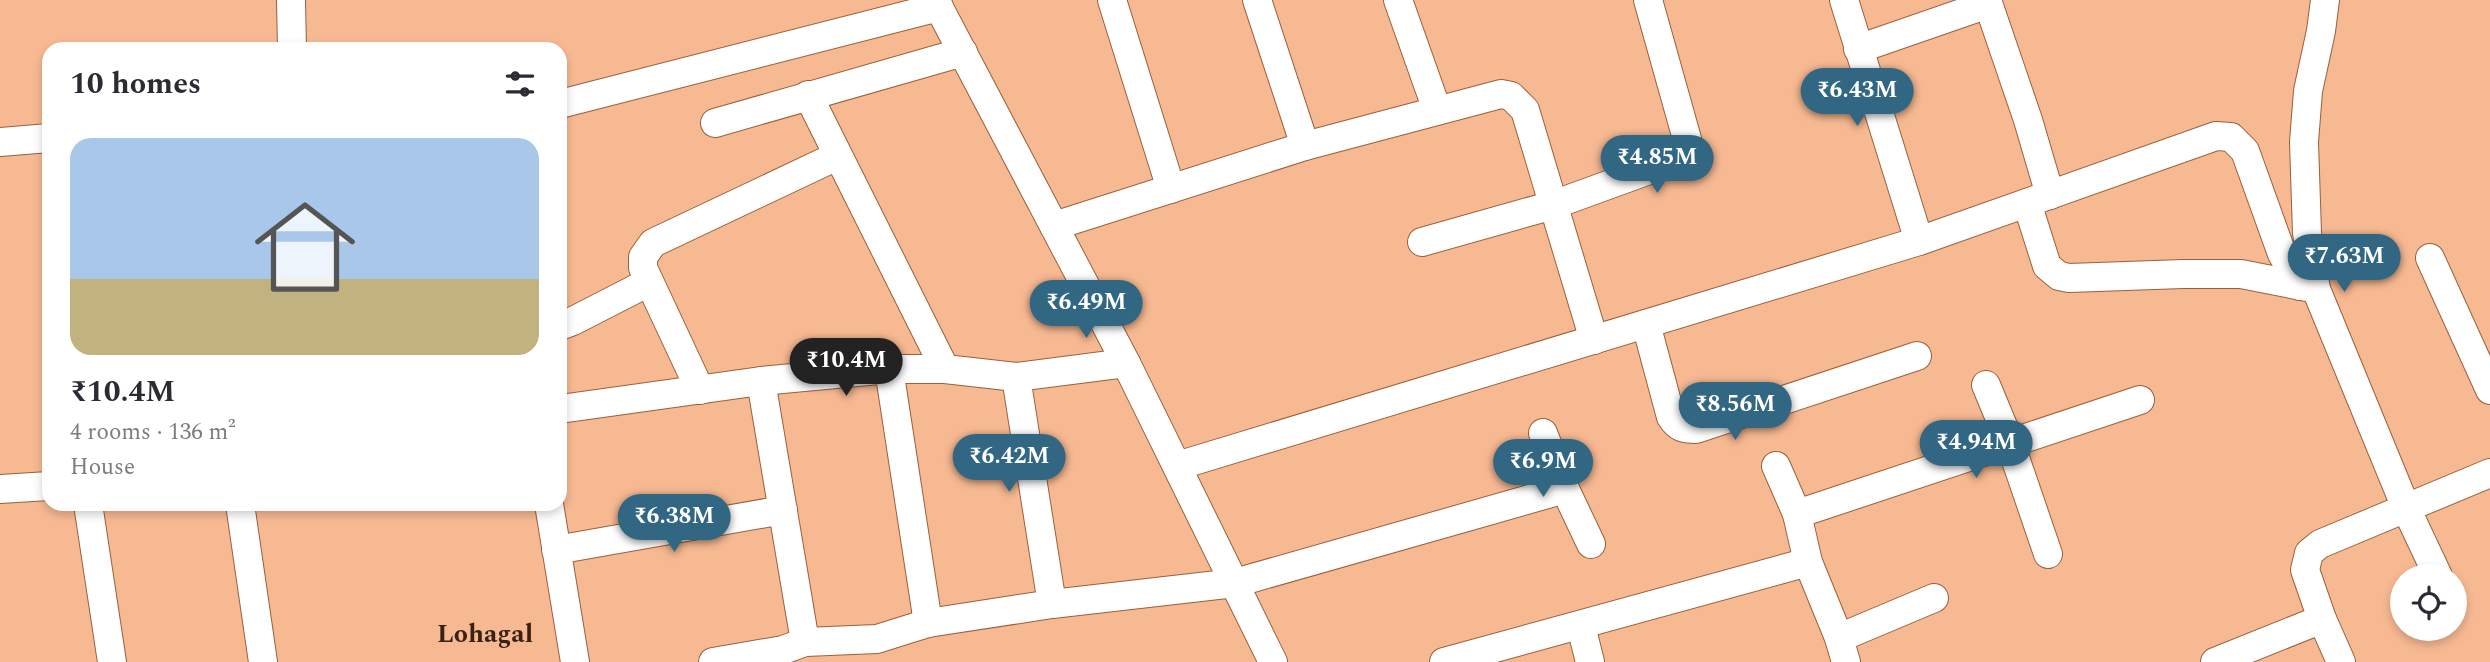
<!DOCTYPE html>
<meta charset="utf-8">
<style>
body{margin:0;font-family:Spectral,serif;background:#f7f7f7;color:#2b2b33;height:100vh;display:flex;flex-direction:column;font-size:26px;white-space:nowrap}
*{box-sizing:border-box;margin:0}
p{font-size:23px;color:#7c7c81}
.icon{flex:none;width:38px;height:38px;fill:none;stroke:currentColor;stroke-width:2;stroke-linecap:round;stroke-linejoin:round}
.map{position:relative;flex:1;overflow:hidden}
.details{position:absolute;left:42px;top:42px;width:525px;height:469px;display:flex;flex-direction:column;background:#fff;border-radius:21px;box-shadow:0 4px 10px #0003}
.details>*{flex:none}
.tools{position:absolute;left:2390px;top:564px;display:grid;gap:14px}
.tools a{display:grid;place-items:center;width:77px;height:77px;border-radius:50%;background:#fff;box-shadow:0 4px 10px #0003;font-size:35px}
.price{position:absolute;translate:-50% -60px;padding:0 16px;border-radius:24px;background:#326783;color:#fff;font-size:23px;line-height:46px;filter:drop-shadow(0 2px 4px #0008)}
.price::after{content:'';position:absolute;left:50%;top:42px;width:21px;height:16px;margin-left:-10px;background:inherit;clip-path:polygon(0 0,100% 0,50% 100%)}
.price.current{background:#222;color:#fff}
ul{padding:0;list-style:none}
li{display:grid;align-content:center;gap:14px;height:371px;padding:0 28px}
li span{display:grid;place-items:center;height:217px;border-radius:21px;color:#555}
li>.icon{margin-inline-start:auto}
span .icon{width:126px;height:126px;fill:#fffc;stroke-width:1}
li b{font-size:30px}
h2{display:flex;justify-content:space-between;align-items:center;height:84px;padding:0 28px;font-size:30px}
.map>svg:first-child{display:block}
</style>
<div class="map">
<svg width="2490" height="662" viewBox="0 0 2490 662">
<rect width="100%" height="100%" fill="#f7b992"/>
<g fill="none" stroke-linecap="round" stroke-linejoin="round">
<defs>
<g id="minor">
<path d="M291,0l1,49"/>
<path d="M935,0l191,363 147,299"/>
<path d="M1112,0l59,189"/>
<path d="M1257,0l48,146"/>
<path d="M1398,0l39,110"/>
<path d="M1844,0l75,241"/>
<path d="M1987,0l41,120 22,75"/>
<path d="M2325,0l-4,31 -13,60 -4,51 3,91 9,56 90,219 32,68"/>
<path d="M1858,49l130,-45"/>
<path d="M808,95l137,274"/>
<path d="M560,104l379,-97"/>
<path d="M715,123l248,-71"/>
<path d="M0,142l49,-4"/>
<path d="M2027,203l20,63 12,10 10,2 114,-4h58l71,14"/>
<path d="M1054,226l251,-80 196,-52 10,2 14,14 69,230"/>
<path d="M1422,242l131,-37 129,-47 7,-8 -2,-11 -39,-139"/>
<path d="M2430,258l60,132"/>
<path d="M1646,324l25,93c7,11 13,12 25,12l221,-73"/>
<path d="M560,326l13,-5 76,-39"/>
<path d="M889,369l39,254"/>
<path d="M1016,377l36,227"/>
<path d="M761,381l44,261"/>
<path d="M1986,385l24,58 38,111"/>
<path d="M700,390l-57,-122v-11l10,-14 184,-87"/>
<path d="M560,409l201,-28 128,-12h56l71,8 110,-14"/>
<path d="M1543,433l22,56 26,55"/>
<path d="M1177,466l742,-225 297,-105 15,1 14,14 37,103 18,32"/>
<path d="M1776,466l21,48 11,48 31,76 7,24"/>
<path d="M0,489l49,-3"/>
<path d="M88,504l24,158"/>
<path d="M240,504l23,158"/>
<path d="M549,504l26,158"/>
<path d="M1797,514l343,-114"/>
<path d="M556,550l227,-40"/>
<path d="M2322,619l19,43"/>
<path d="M1581,626l9,36"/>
<path d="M1839,638l95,-40"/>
<path d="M713,662l70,-12 22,-8 72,-3 51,-16 124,-19 183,-21 330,-94"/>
<path d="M1444,662l364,-100"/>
<path d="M2215,662l107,-43 -17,-49 4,-17 11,-9 170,-71"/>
</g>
</defs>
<use href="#minor" stroke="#98613c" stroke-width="30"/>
<use href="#minor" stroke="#fff" stroke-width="28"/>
</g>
<g text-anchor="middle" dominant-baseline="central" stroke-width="7" stroke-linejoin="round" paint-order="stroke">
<g font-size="26" font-weight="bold" fill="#392212" stroke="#f7b992">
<text x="485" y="634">Lohagal</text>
</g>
</g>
</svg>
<div class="tools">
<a><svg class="icon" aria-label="locate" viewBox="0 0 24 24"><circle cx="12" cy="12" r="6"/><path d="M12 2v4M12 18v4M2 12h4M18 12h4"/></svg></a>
</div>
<b class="price" style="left:1857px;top:128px">₹6.43M</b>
<b class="price" style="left:1657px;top:195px">₹4.85M</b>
<b class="price" style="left:2344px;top:294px">₹7.63M</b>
<b class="price" style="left:1086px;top:340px">₹6.49M</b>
<b class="price current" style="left:846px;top:398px">₹10.4M</b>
<b class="price" style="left:1735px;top:442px">₹8.56M</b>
<b class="price" style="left:1976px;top:480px">₹4.94M</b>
<b class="price" style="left:1009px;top:494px">₹6.42M</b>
<b class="price" style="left:1543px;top:499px">₹6.9M</b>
<b class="price" style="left:674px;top:554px">₹6.38M</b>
<section class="details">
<h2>10 homes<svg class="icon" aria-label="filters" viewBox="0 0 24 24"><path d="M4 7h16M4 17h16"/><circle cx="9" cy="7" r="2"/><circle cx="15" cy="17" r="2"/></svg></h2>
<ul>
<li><span style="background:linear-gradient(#a9c7e8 65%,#c2b280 0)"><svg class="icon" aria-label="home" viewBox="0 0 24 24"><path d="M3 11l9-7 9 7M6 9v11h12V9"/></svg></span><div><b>₹10.4M</b><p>4 rooms · 136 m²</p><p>House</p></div></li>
</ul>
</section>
</div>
